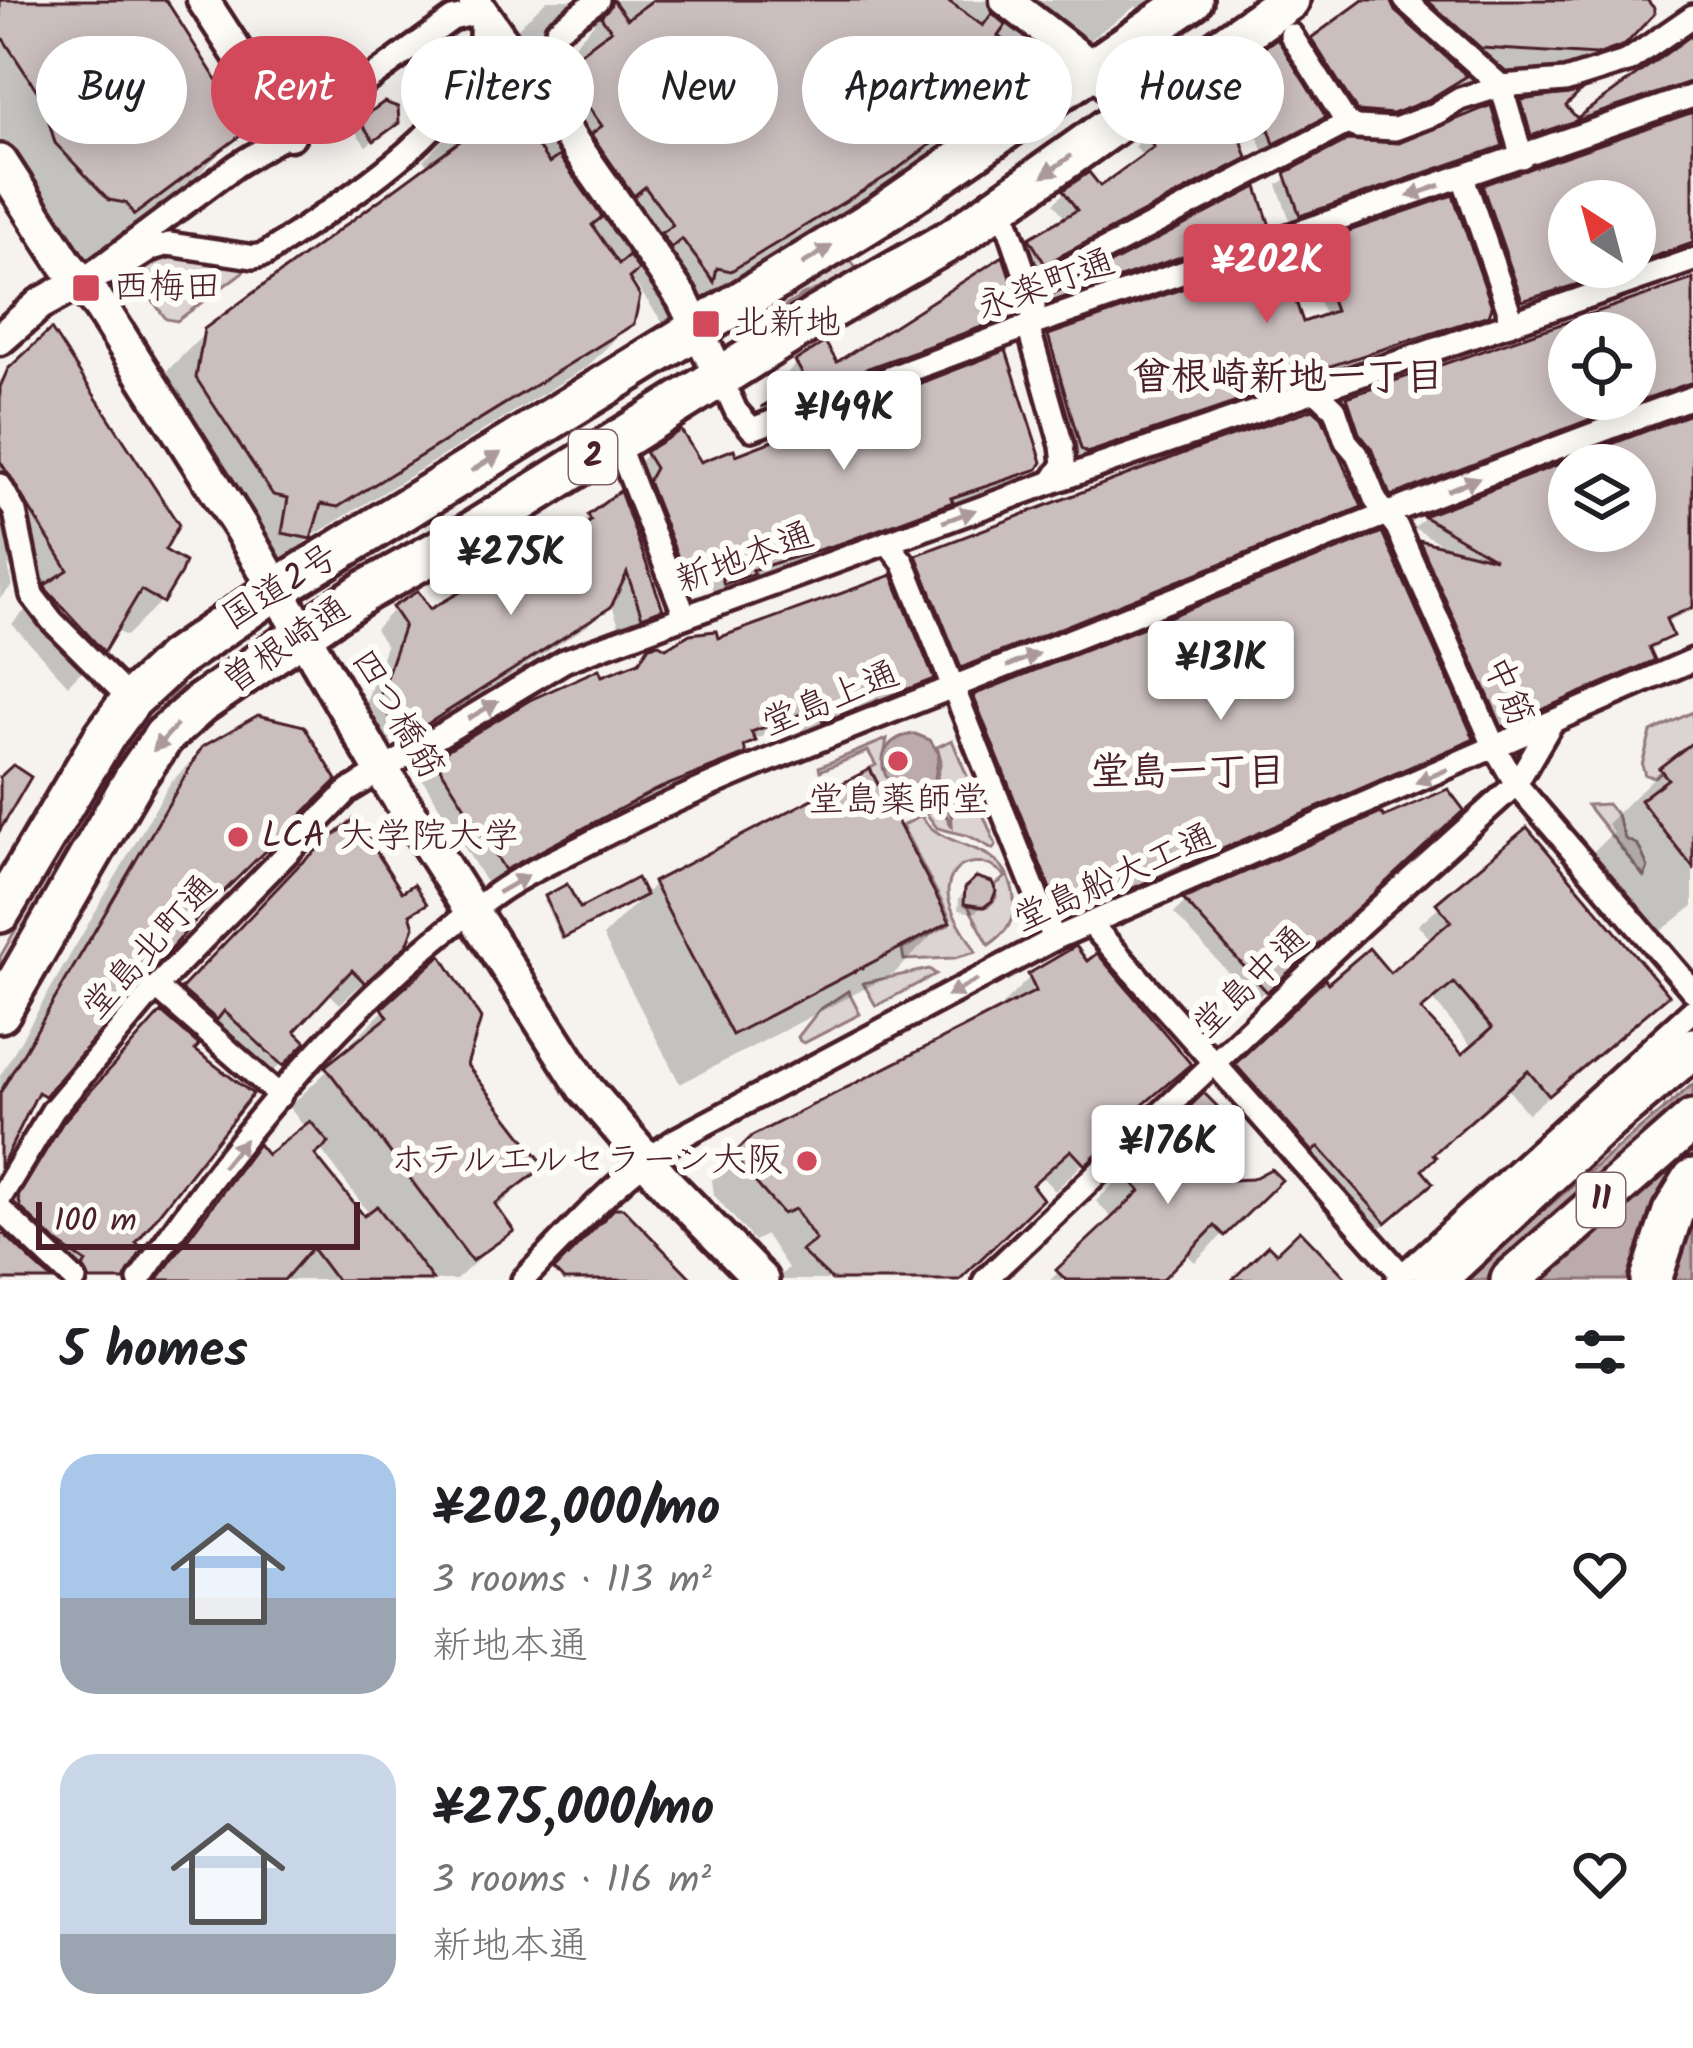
<!DOCTYPE html>
<meta charset="utf-8">
<style>
body{margin:0;font-family:Kalam,"Klee One",sans-serif;background:#f2f2f2;color:#202124;height:100vh;display:flex;flex-direction:column;font-size:45px;white-space:nowrap}
*{box-sizing:border-box;margin:0}
p{font-size:39px;color:#757577}
.icon{flex:none;width:66px;height:66px;fill:none;stroke:currentColor;stroke-width:2;stroke-linecap:round;stroke-linejoin:round}
.map{position:relative;height:1280px;overflow:hidden}
.details{display:flex;flex-direction:column;background:#fff;flex:1}
.details>*{flex:none}
.hud{position:absolute;left:36px;top:36px;width:1623px;height:108px;display:flex;gap:24px}
.needle{width:78px;rotate:324deg}
.buttons{position:absolute;left:1548px;top:180px;display:grid;gap:24px}
.buttons a{display:grid;place-items:center;width:108px;height:108px;border-radius:50%;background:#fff;box-shadow:0 6px 30px #0003;font-size:60px}
.scale{position:absolute;left:36px;bottom:30px;width:324px;box-sizing:border-box;padding-left:12px;border:6px solid #4a1f2b;border-top:0;font-size:33px;line-height:42px;white-space:nowrap;color:#4a1f2b;-webkit-text-stroke:9px #fdfcf7;paint-order:stroke}
.price{position:absolute;translate:-50% -102px;padding:0 27px;border-radius:12px;background:#fff;color:#222;font-size:39px;line-height:78px;filter:drop-shadow(0 3px 6px #0008)}
.price::after{content:'';position:absolute;left:50%;top:72px;width:36px;height:27px;margin-left:-18px;background:inherit;clip-path:polygon(0 0,100% 0,50% 100%)}
.price.active{background:#d1495b;color:#fff}
ul{padding:0;list-style:none}
li{display:flex;align-items:center;gap:36px;height:300px;padding:0 60px}
li span{display:grid;place-items:center;flex:none;width:336px;height:240px;border-radius:36px;color:#555}
li>.icon{margin-inline-start:auto}
span .icon{width:144px;height:144px;fill:#fffc;stroke-width:1}
li b{font-size:51px}
h2{display:flex;justify-content:space-between;align-items:center;height:144px;padding:0 60px;font-size:51px}
.chip{padding:0 42px;border-radius:54px;background:#fff;box-shadow:0 6px 30px #0003;font-size:42px;line-height:108px}
.chip.active{background:#d1495b;color:#fff}
.map>svg:first-child{display:block}
</style>
<div class="map">
<svg width="1693" height="1280" viewBox="0 0 1693 1280">
<rect width="100%" height="100%" fill="#f6f3ef"/>
<filter id="ink" filterUnits="userSpaceOnUse"><feTurbulence type="fractalNoise" baseFrequency=".00833" numOctaves="2"/><feDisplacementMap in="SourceGraphic" scale="24" xChannelSelector="R" yChannelSelector="G"/><feConvolveMatrix kernelMatrix="1 2 1 2 8 2 1 2 1" color-interpolation-filters="sRGB"/></filter>
<g filter="url(#ink)">
<g fill="#dcd4d2" stroke="#937a7e" stroke-width="3">
<path d="M172,253l76,15 -71,53 -11,-2 -34,-47z"/>
<path d="M851,260l7,12 -55,23 -54,34 -3,-5z"/>
<path d="M182,687l4,5 -76,92 -110,186v-13c54,-93 102,-196 182,-270z"/>
<path d="M1693,712v38l-39,27 -9,-2 -3,-10 9,-33z"/>
<path d="M887,739c-4,23 -9,43 20,53l21,-5 2,3 -38,21 -22,-43 6,-3 -8,-14 -48,20 -1,-4z"/>
<path d="M952,740l44,105 -3,4 -24,-13 -32,-8 -11,-15 14,-7 12,19 -1,-24 -14,-24 4,-17 -4,-13z"/>
<path d="M1607,804l10,11 8,24 13,6 10,22 -4,10 -57,-72z"/>
<path d="M921,816c24,39 86,20 93,82 2,23 -8,35 -25,47l-23,-43c12,7 22,9 30,-5l-1,-12 11,-8c-18,-21 -55,-21 -58,13 -1,20 19,45 28,62l-22,6 -50,2 -2,-11 46,-24 2,-7 -48,-92z"/>
<path d="M929,969l7,5 -60,32 -13,-23z"/>
<path d="M848,991l12,23 -56,29 -4,-2 -2,-4 21,-27z"/>
</g>
<g fill="#bbabac" stroke="#8e7378" stroke-width="3">
<path d="M915,734l15,6 9,14 -4,23 14,24 3,26 -19,-38 -5,-3c-48,22 -66,-48 -13,-52z"/>
<path d="M1693,1084v196h-232z"/>
</g>
<g fill="#0003" fill-rule="evenodd">
<path d="M0,0h163l75,135 -55,55 -104,76 -69,-58 -10,-16z"/>
<path d="M547,0h625l-27,20 -9,-14 -73,53h-34l-17,-13 -1,35 -48,48 -118,88 -163,99 -6,-1 -11,11 -33,-47 -4,3 3,41 -43,43 -280,173 -42,41 -24,-5 6,-35 -85,-165 43,-43 223,-165 -6,-7 42,-42 66,3 2,-17 30,-30 -7,-9 39,-43 -11,-15 -85,57 -8,-10z"/>
<path d="M1368,0h275l11,11 -92,95 14,16 117,-86v68l-175,44 -9,-32 16,-16 -80,-5 -27,27 -38,23h120l-10,10 -199,68 -14,-38 39,-25 -18,-26 -34,18 -6,-14 -19,6 5,14 -8,7v-4l-205,107 -11,-17 46,-31 -12,-17 11,-11 23,-16 11,14 45,-32 -9,-12 10,-11 25,6 75,-55 -9,-12 11,-11 42,1 24,-24z"/>
<path d="M1693,115v135l-185,63 -38,-112 13,-13zM1569,201h66v66h-66z"/>
<path d="M361,122l27,8 -22,16 -12,-16z"/>
<path d="M1267,226l-7,7 -218,75 7,-9z"/>
<path d="M1312,247l174,66 -10,11 -164,53 -6,5 -230,79 -4,-3 -32,-111 10,-9 251,-12 24,-8 -22,-62z"/>
<path d="M1693,281v117l-73,15 -3,-9 -28,9 1,4 -11,11 -199,77 -43,-92 11,-11zM1569,333h66v66h-66z"/>
<path d="M1010,285l-14,13 4,18 -24,23 -229,86 33,-26 -7,-12 24,-24 39,3z"/>
<path d="M50,334l110,217 1,50 -35,35 -12,-6 -12,20 -34,35 -56,-61 20,-21 -24,-39 4,22 -12,12v-217z"/>
<path d="M1693,416v194l-29,13 6,13 -22,16 3,8 -11,11 -149,65 -81,-183 10,-10 28,5 -34,-20 10,-10zM1569,465h66v66h-66z"/>
<path d="M647,454l53,12 34,-8 302,9 -12,12 -79,26 -6,7 -108,40 -86,26 -5,6 -27,8 -3,-10 -32,10 -39,-99 6,-13 -8,-15z"/>
<path d="M1359,507l-10,10 -398,158 -43,-108 10,-9z"/>
<path d="M590,517l69,91 -19,20 -18,6 -11,-32 -24,24 -189,121 -4,-5 -15,9 -19,-32 26,-73 -11,-17 19,-20 35,4 91,-34 21,-14z"/>
<path d="M667,652l263,26 -17,16 -107,43 -5,-14 -48,17 -27,29 -91,36 -148,79 -67,-109 16,-16z"/>
<path d="M974,698l496,41 -12,12 -409,178 -87,-219z"/>
<path d="M1693,745v161l-42,33 -63,-82 25,-25 -6,-8 54,-54z"/>
<path d="M204,749l-6,164 -172,198 -26,52v-87l170,-293z"/>
<path d="M906,754l-2,11 -12,7 -9,-2 10,-15z"/>
<path d="M869,773l77,148 -51,52 -215,111 -77,-148 39,-39 -82,41 -16,-37 22,-12 13,23 56,-30 8,14 11,-11z"/>
<path d="M1380,817l3,4 65,1 -194,179 -80,-88 11,-11z"/>
<path d="M1526,831l139,164 -137,119 -21,-26 -77,67 -12,16 -9,31 -44,39 -67,-77 -6,5 -74,-83 106,-103 4,4 61,-10 43,-36 -14,-16zM1433,1000l40,48 -11,11 -43,-47z"/>
<path d="M977,880l13,20 -16,13 -16,-3 1,-12z"/>
<path d="M277,891l125,5 21,7 -15,15 -28,49 -40,37 -12,-12 -38,39 12,11 -44,45 -58,-54 -9,9 -69,238h-52l-68,-62 44,-75 114,-129z"/>
<path d="M1030,977l158,86 -57,55 -3,-3 -19,18 2,3 -56,55 -14,-15 -12,10 -73,94h-180l12,-12 -22,-33 -12,6 -40,-46 -2,-15 42,-41 251,-129 -3,-5z"/>
<path d="M384,1010l79,55 78,101 -46,44 15,20 -54,50h-301l79,-108 24,-24 8,11 39,-31 -16,-21 58,-55 -2,-3zM320,1148l50,67 -7,5 -51,-64z"/>
<path d="M1204,1098l-8,41 14,31 22,13 46,-3 -83,82 -11,-10 -28,28h-106l64,-60 -18,-19z"/>
</g>
<g fill="#cbbfbe" stroke="#4a1f2b" stroke-width="3" fill-rule="evenodd">
<path d="M0,0h166l76,120 -2,16 -106,79 -8,-12 -17,-3 -54,-57 -6,-21 2,-10 -51,-78z"/>
<path d="M613,0l14,19 26,-19h294l36,26 9,-13 14,12 -8,11 17,14 -1,32 -119,89 -164,100 -14,-3 -3,14 -32,-43 -11,9 -10,-15 12,-8 -28,-38 -11,9 -43,-62 11,-8 -27,-38 4,-34 32,-24 -10,-13z"/>
<path d="M1363,0h27l5,11 72,65 -39,24 -35,14 -36,-3 -46,-73z"/>
<path d="M1427,0h220l7,8v6l-29,31 -28,10 -116,-7z"/>
<path d="M1693,34v47l-162,55 -10,-36 59,-8 -14,14 11,12z"/>
<path d="M1277,38l49,79 -52,27 -5,-15 -28,10 6,19 -202,106 -16,-26 48,-28 -14,-20 26,-18 11,14 54,-39 -11,-14 15,-10 12,14 45,-30 40,-32 -10,-14z"/>
<path d="M492,94l16,20 14,-11 14,20 -10,6 23,34 10,-7 43,61 -10,8 27,39 10,-8 10,14 -10,8 11,18 -6,28 -296,183 -17,-3 -10,35 -29,-6 6,-35 -15,-3 -77,-117 8,-49 271,-199 -12,-14z"/>
<path d="M384,102l14,5 1,16 -25,18 -15,-21z"/>
<path d="M1491,105l12,41 -203,70 -15,-43 63,-33 51,3z"/>
<path d="M1693,112v131l-54,19 -4,-10v-51h-66v66h7l6,16 -60,18 -40,-116z"/>
<path d="M1257,187l13,39 -222,77 -1,-6z"/>
<path d="M1453,195l39,112 -3,8 -171,55 1,4 -232,79 -6,-4 -33,-114 232,-80 23,67 32,-11 -24,-67z"/>
<path d="M1003,256l10,30 -14,8 2,26 -240,87 45,-27 -11,-19 30,-19 12,20z"/>
<path d="M1693,279v103l-62,22 -2,-5h6v-66h-66v66h17l8,19 -203,78 -2,-3 -18,-45 -12,-15 -12,-36z"/>
<path d="M51,329l128,196 -14,25 20,12 -4,11 -18,30 -22,-13 -37,62 -58,-63 -1,-4 23,-15 -68,-109v-74l8,-18z"/>
<path d="M1006,350l36,112 -4,7 -87,29 2,4 -108,40 -93,28 2,4 -30,10 -4,-11 -32,10 -40,-102 7,-13 -10,-16 36,-22 20,32 33,-13 2,6z"/>
<path d="M1313,409l9,8 40,90 -401,161 -45,-113 287,-109z"/>
<path d="M1693,413v194l-27,12 7,17 -24,11 6,13 -153,67 -83,-187 76,19 -72,-43zM1569,465h66v66h-66z"/>
<path d="M620,491l43,118 -21,8 -15,-44 -16,34 -193,123 -3,-6 -16,10 -20,-36 25,-73 -12,-18 26,-16 12,18 82,-46 8,12 44,-28 -4,-5 31,-21 -3,-6z"/>
<path d="M1382,532l92,207 -412,180 -89,-224z"/>
<path d="M892,575l42,104 -111,43 -5,-14 -67,24 5,9 -12,5 2,8 -91,36 -150,80 -71,-112 96,-58 69,-31 3,7 37,-14 10,-16 10,-2 7,4 24,-14 26,-3 2,7z"/>
<path d="M258,715l46,11 33,54 -135,133 -157,183 -7,-4 -38,77v-76l202,-346z"/>
<path d="M1693,742v126l-53,-68 28,-21 -9,-11z"/>
<path d="M13,765l18,12 -31,53v-53z"/>
<path d="M870,769l80,153 -218,113 -79,-153z"/>
<path d="M1448,789l16,21 -197,182 -84,-93 198,-86 3,4z"/>
<path d="M355,818l47,74 12,-8 13,20 -17,10 4,13 -7,18 -42,38 -13,-13 -57,61 11,11 -23,24 -59,-55 -7,9 -36,-31 119,-125z"/>
<path d="M1527,827l142,168 -120,101 -21,-25 -95,83 3,3 -14,13 11,13 -47,40 -67,-76 -6,5 -78,-88 90,-85 3,4 41,-35 21,25 61,-52 -15,-18zM1454,983l38,45 -30,26 -41,-44z"/>
<path d="M976,877l16,5 4,9 -4,10 -8,6 -20,-3 1,-16z"/>
<path d="M637,878l9,17 -83,43 -18,-42 22,-12 13,24z"/>
<path d="M1076,946l11,15 10,-8 94,111 -80,68 4,4 -30,29 -14,-15 -39,35 11,14 -84,81h-127l-31,-29 15,-11 -21,-31 -12,5 -42,-48 -2,-17 13,-13 284,-145 -8,-17z"/>
<path d="M441,955l40,64 -14,46 78,101 -50,38 19,27 -42,30 -147,-195 63,-49 -6,-9z"/>
<path d="M161,1012l38,33 -4,5 58,44 -117,149 7,5 -19,32h-34l-7,-13 3,-5 -30,-20 -35,-34 -3,-11 45,-75z"/>
<path d="M1204,1093l13,13 -12,15 -5,18 13,29 19,12 20,-1 19,-10 11,11 -57,56 -10,-10 -53,54h-96l-10,-10 84,-79 -18,-20z"/>
<path d="M310,1121l19,22 -14,12 49,61 13,-10 56,74h-97l-24,-32 -28,32h-127l101,-136 9,11z"/>
<path d="M615,1208h8l70,72h-129l-10,-10z"/>
<path d="M1300,1230l48,50h-116l36,-35 8,8z"/>
<path d="M4,1234l32,31 17,15h-53v-45z"/>
</g>
<g fill="none" stroke-linecap="round" stroke-linejoin="round">
<defs>
<g id="street">
<path d="M1405,0l96,86 21,71"/>
<path d="M482,12c-1,15 0,33 -4,47 -25,78 -147,149 -212,195l-12,3 -85,-13 -17,5 -31,20 -41,13 157,-117 84,-51 131,-95z"/>
<path d="M557,30l41,-30"/>
<path d="M1291,35l56,88"/>
<path d="M1463,177l45,131 1,16"/>
<path d="M1002,206l28,83 4,18 -4,26 32,113 2,18 -12,18"/>
<path d="M1030,289l317,-166 10,4 38,2 40,-15 25,-15 41,-13 64,-5 63,-20 65,-45"/>
<path d="M721,378l15,33 16,18 279,-104 662,-229"/>
<path d="M1315,390l20,19 11,32 11,13 19,47 21,26 98,221 21,36 177,207"/>
<path d="M617,442l68,174"/>
<path d="M0,485l15,27 17,83 20,26 79,79"/>
<path d="M887,542l16,20 151,377"/>
<path d="M1090,923l312,352"/>
<path d="M156,987l124,109"/>
<path d="M0,1198l53,-88 103,-123 192,-196 216,-130 488,-179 641,-222"/>
<path d="M0,1209l75,71"/>
<path d="M139,1280c99,-145 214,-287 359,-388 27,-19 60,-33 89,-48 120,-63 246,-109 371,-159 245,-97 488,-198 735,-288"/>
<path d="M523,1280c49,-50 95,-104 154,-141l377,-200 639,-279"/>
<path d="M985,1280l378,-358 153,-138 35,-60"/>
<path d="M1397,1280l296,-270"/>
</g>
<g id="secondary">
<path d="M203,0l87,134"/>
<path d="M474,0l208,298 39,80"/>
<path d="M1006,0l88,68 38,44"/>
<path d="M0,339l40,-35 40,-22"/>
</g>
<path id="primary" d="M0,162l66,102 34,42 139,219 142,244 203,318 85,99 92,94"/>
<g id="highway">
<path d="M0,912l104,-175 27,-37 43,-40 104,-72 603,-373 311,-215"/>
<path d="M0,1012l136,-236 28,-40 36,-32 167,-114 102,-56 347,-217 138,-79 335,-238"/>
<path d="M1435,1280l161,-150 97,-82"/>
<path d="M1511,1280l182,-160"/>
<path d="M1651,1280l22,-68 20,-33"/>
</g>
</defs>
<use href="#street" stroke="#4a1f2b" stroke-width="30"/>
<use href="#secondary" stroke="#4a1f2b" stroke-width="39"/>
<use href="#primary" stroke="#4a1f2b" stroke-width="42"/>
<use href="#highway" stroke="#4a1f2b" stroke-width="48"/>
<use href="#street" stroke="#fdfcf7" stroke-width="21"/>
<use href="#secondary" stroke="#fdfcf7" stroke-width="30"/>
<use href="#primary" stroke="#fdfcf7" stroke-width="33"/>
<use href="#highway" stroke="#fdfcf7" stroke-width="39"/>
</g>
<defs><path id="oneway-solid" d="M-6-.8H1V-3.2L6.5 0L1 3.2V.8H-6Z" transform="scale(3)"/></defs>
<g fill="#ac999b">
<use href="#oneway-solid" transform="translate(1057 166) rotate(144)"/>
<use href="#oneway-solid" transform="translate(1424 191) rotate(161)"/>
<use href="#oneway-solid" transform="translate(817 255) rotate(-32)"/>
<use href="#oneway-solid" transform="translate(486 462) rotate(-32)"/>
<use href="#oneway-solid" transform="translate(1463 484) rotate(-22)"/>
<use href="#oneway-solid" transform="translate(959 516) rotate(-20)"/>
<use href="#oneway-solid" transform="translate(1023 660) rotate(-22)"/>
<use href="#oneway-solid" transform="translate(483 710) rotate(-31)"/>
<use href="#oneway-solid" transform="translate(165 738) rotate(132)"/>
<use href="#oneway-solid" transform="translate(1432 776) rotate(157)"/>
<use href="#oneway-solid" transform="translate(513 884) rotate(-30)"/>
<use href="#oneway-solid" transform="translate(962 988) rotate(152)"/>
<use href="#oneway-solid" transform="translate(234 1153) rotate(-51)"/>
</g>
</g>
<g fill="#d1495b" stroke="#fdfcf7" stroke-width="4.5">
<rect x="71" y="273" width="30" height="30" rx="6"/>
<rect x="691" y="309" width="30" height="30" rx="6"/>
<circle cx="898" cy="761" r="12"/>
<circle cx="238" cy="837" r="12"/>
<circle cx="807" cy="1161" r="12"/>
</g>
<g text-anchor="middle" dominant-baseline="central" stroke-width="12" stroke-linejoin="round" paint-order="stroke">
<g fill="#fdfcf7" stroke="#806168" stroke-width="3">
<rect x="569" y="430" width="48" height="54" rx="9"/>
<rect x="1577" y="1173" width="48" height="54" rx="9"/>
</g>
<g font-size="33" font-weight="bold" fill="#4a1f2b">
<text x="593" y="457">2</text>
<text x="1601" y="1200">11</text>
</g>
<g font-size="36" fill="#4a1f2b" stroke="#fdfcf7">
<text transform="translate(1046 286) rotate(-20)">永楽町通</text>
<text transform="translate(745 559) rotate(-20)">新地本通</text>
<text transform="translate(281 588) rotate(-32)">国道2号</text>
<text transform="translate(287 646) rotate(-34)">曽根崎通</text>
<text transform="translate(1507 692) rotate(66)">中筋</text>
<text transform="translate(831 700) rotate(-22)">堂島上通</text>
<text transform="translate(396 715) rotate(59)">四つ橋筋</text>
<text transform="translate(1115 879) rotate(-24)">堂島船大工通</text>
<text transform="translate(151 948) rotate(-48)">堂島北町通</text>
<text transform="translate(1252 983) rotate(-44)">堂島中通</text>
</g>
<g font-size="36" fill="#4a1f2b" stroke="#fdfcf7" text-anchor="start">
<text x="113" y="288">西梅田</text>
<text x="733" y="324">北新地</text>
<text x="898" y="801" text-anchor="middle">堂島薬師堂</text>
<text x="262" y="837">LCA 大学院大学</text>
<text x="783" y="1161" text-anchor="end">ホテルエルセラーン大阪</text>
</g>
<g font-size="39" font-weight="bold" fill="#4a1f2b" stroke="#fdfcf7">
<text x="1288" y="379">曾根崎新地一丁目</text>
<text x="1188" y="774">堂島一丁目</text>
</g>
</g>
</svg>
<div class="buttons">
<a><svg class="needle" viewBox="-14 -14 28 28"><path d="M0-13l5 13h-10z" fill="#e53935"/><path d="M0 13l5-13h-10z" fill="#757577"/></svg></a>
<a><svg class="icon" aria-label="locate" viewBox="0 0 24 24"><circle cx="12" cy="12" r="6"/><path d="M12 2v4M12 18v4M2 12h4M18 12h4"/></svg></a>
<a><svg class="icon" aria-label="layers" viewBox="0 0 24 24"><path d="M12 4l9 5-9 5-9-5zM3 14l9 5 9-5"/></svg></a>
</div>
<div class="scale">100 m</div>
<b class="price active" style="left:1267px;top:326px">¥202K</b>
<b class="price" style="left:844px;top:473px">¥149K</b>
<b class="price" style="left:511px;top:618px">¥275K</b>
<b class="price" style="left:1221px;top:723px">¥131K</b>
<b class="price" style="left:1168px;top:1207px">¥176K</b>
<div class="hud">
<a class="chip">Buy</a>
<a class="chip active">Rent</a>
<a class="chip">Filters</a>
<a class="chip">New</a>
<a class="chip">Apartment</a>
<a class="chip">House</a>
</div>
</div>
<section class="details">
<h2>5 homes<svg class="icon" aria-label="filters" viewBox="0 0 24 24"><path d="M4 7h16M4 17h16"/><circle cx="9" cy="7" r="2"/><circle cx="15" cy="17" r="2"/></svg></h2>
<ul>
<li><span style="background:linear-gradient(#a9c7e8 60%,#9aa5b1 0)"><svg class="icon" aria-label="home" viewBox="0 0 24 24"><path d="M3 11l9-7 9 7M6 9v11h12V9"/></svg></span><div><b>¥202,000/mo</b><p>3 rooms · 113 m²</p><p>新地本通</p></div><svg class="icon" aria-label="heart" viewBox="0 0 24 24"><path d="M12 20l-8-8c-3-5 5-10 8-4 3-6 11-1 8 4z"/></svg></li>
<li><span style="background:linear-gradient(#c9d6e8 75%,#9aa5b1 0)"><svg class="icon" aria-label="home" viewBox="0 0 24 24"><path d="M3 11l9-7 9 7M6 9v11h12V9"/></svg></span><div><b>¥275,000/mo</b><p>3 rooms · 116 m²</p><p>新地本通</p></div><svg class="icon" aria-label="heart" viewBox="0 0 24 24"><path d="M12 20l-8-8c-3-5 5-10 8-4 3-6 11-1 8 4z"/></svg></li>
</ul>
</section>
